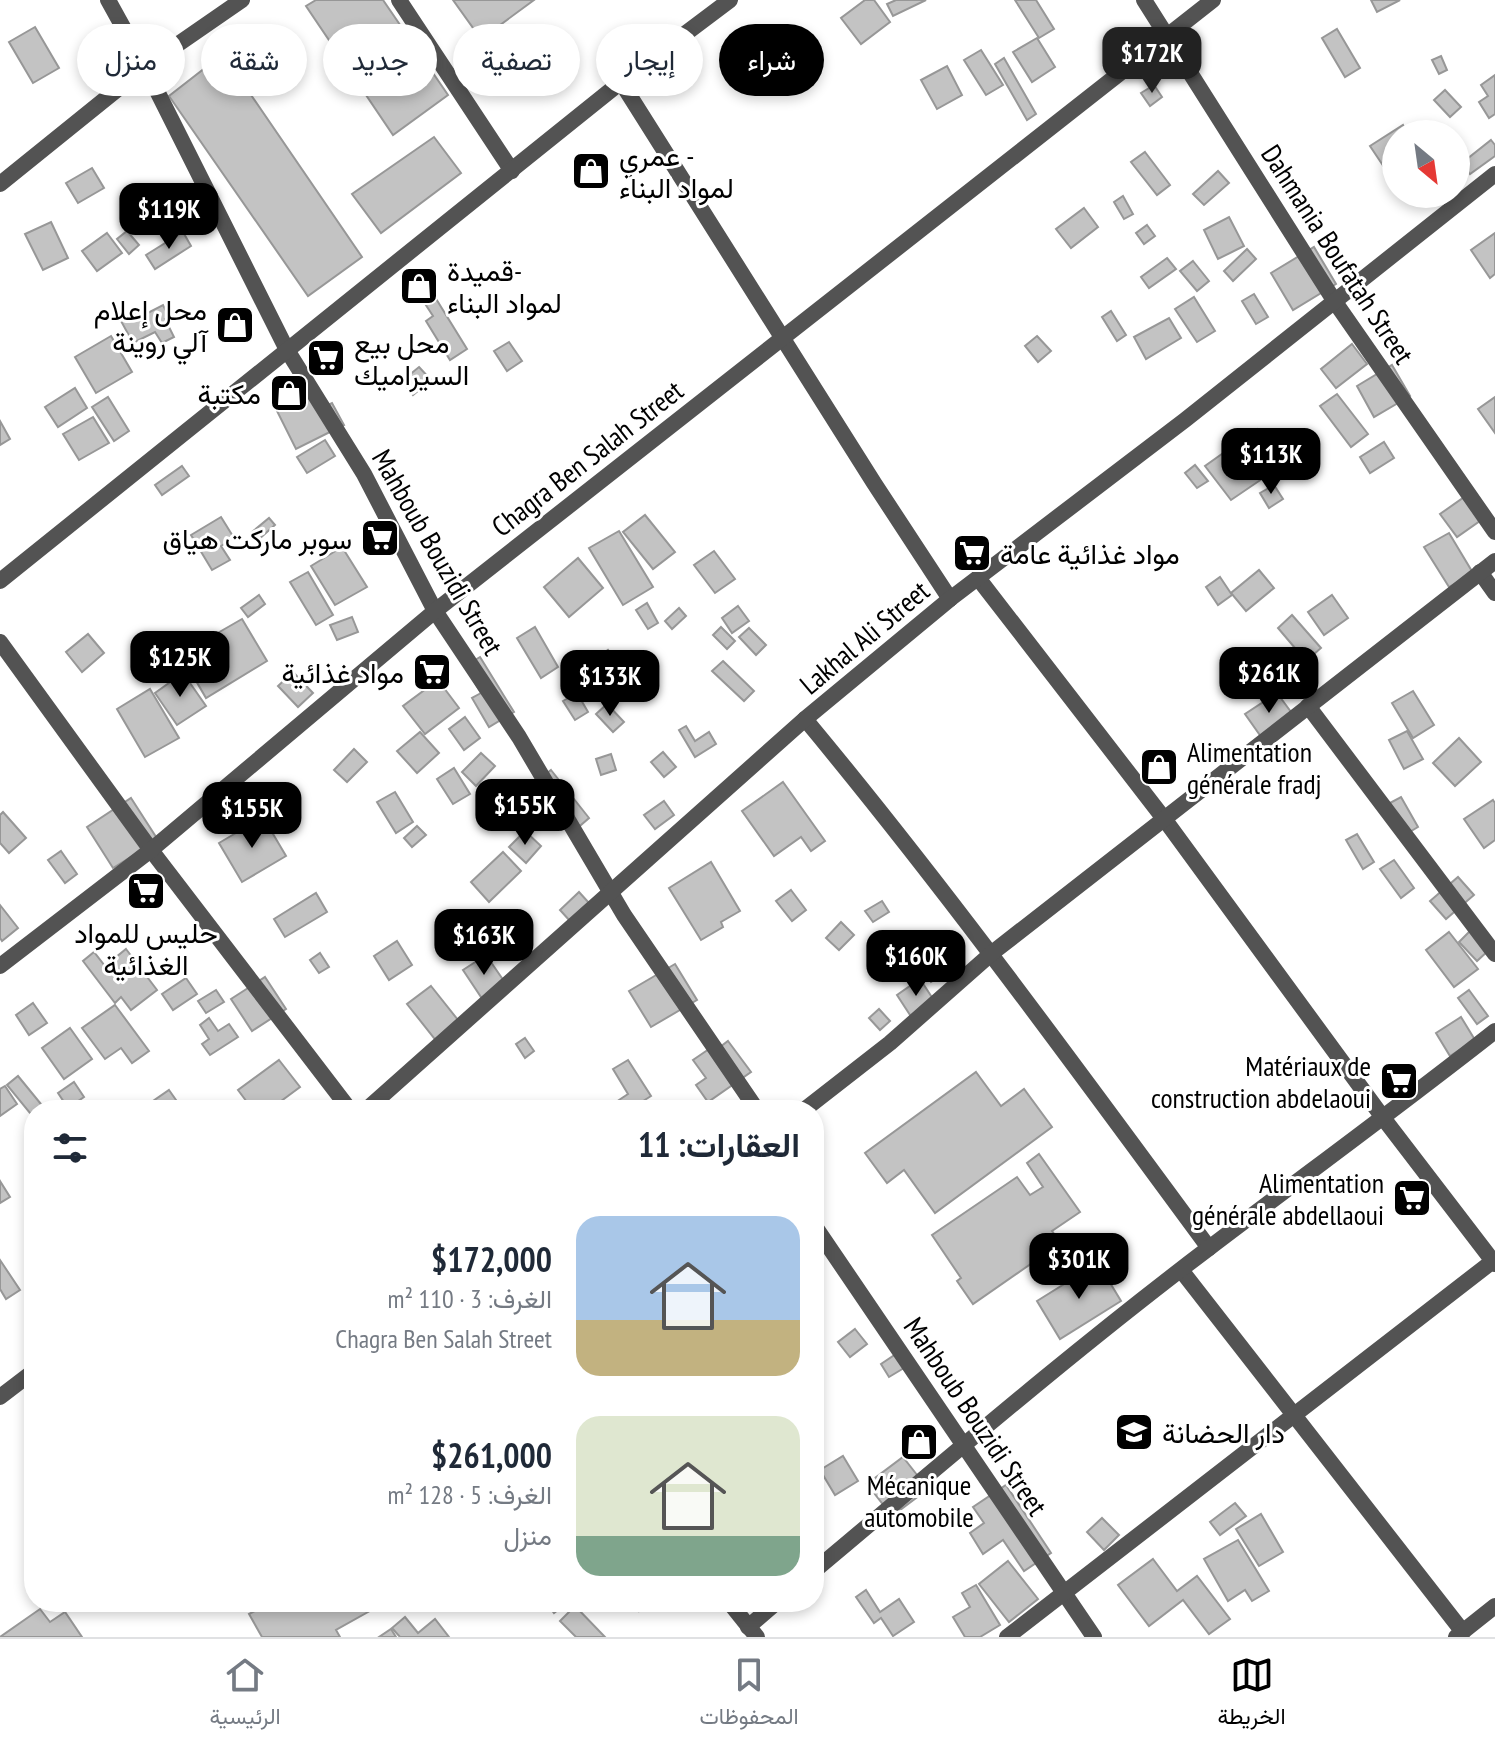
<!DOCTYPE html>
<html lang="ar">
<meta charset="utf-8">
<style>
body{margin:0;font-family:"PT Sans Narrow",Vazirmatn,sans-serif;background:#f2f2f3;color:#1f2937;direction:rtl;height:100vh;display:flex;flex-direction:column;font-size:30px;white-space:nowrap}
*{box-sizing:border-box;margin:0}
p{font-size:26px;color:#747a83}
.icon{flex:none;width:44px;height:44px;fill:none;stroke:currentColor;stroke-width:2;stroke-linecap:round;stroke-linejoin:round}
.map{position:relative;flex:1;overflow:hidden;direction:ltr}
.details{position:absolute;left:24px;top:1100px;width:800px;height:512px;display:flex;flex-direction:column;background:#fff;border-radius:32px;box-shadow:0 4px 12px #0003;direction:rtl}
.details>*{flex:none}
.hud{position:absolute;left:24px;top:24px;width:800px;height:72px;direction:rtl;display:flex;gap:16px}
.needle{width:52px;rotate:151deg}
.fabs{position:absolute;left:1382px;top:120px;display:grid;gap:16px}
.fabs a{display:grid;place-items:center;width:88px;height:88px;border-radius:50%;background:#fff;box-shadow:0 4px 12px #0003;font-size:40px}
.price{position:absolute;translate:-50% -68px;padding:0 18px;border-radius:16px;background:#000;color:#fff;font-size:26px;line-height:52px;filter:drop-shadow(0 2px 4px #0008)}
.price::after{content:'';position:absolute;left:50%;top:48px;width:24px;height:18px;margin-left:-12px;background:inherit;clip-path:polygon(0 0,100% 0,50% 100%)}
.price.active{background:#222;color:#fff}
ul{padding:0;list-style:none}
li{display:flex;align-items:center;gap:24px;height:200px;padding:0 24px}
li span{display:grid;place-items:center;flex:none;width:224px;height:160px;border-radius:24px;color:#555}
li>.icon{margin-inline-start:auto}
span .icon{width:96px;height:96px;fill:#fffc;stroke-width:1}
li b{font-size:34px}
h2{display:flex;justify-content:space-between;align-items:center;height:96px;padding:0 24px;font-size:34px}
.tag{padding:0 28px;border-radius:36px;background:#fff;box-shadow:0 4px 12px #0003;font-size:28px;line-height:72px}
.tag.active{background:#000;color:#fff}
.tabs{display:flex;justify-content:space-around;align-items:center;height:112px;border-top:2px solid #e0e1e3;background:#fff;font-size:22px;color:#747a83}
.tabs a{display:grid;justify-items:center;gap:4px}
.tabs .active{color:#000}
.map>svg:first-child{display:block}
</style>
<div class="map">
<svg width="1495" height="1637" viewBox="0 0 1495 1637">
<rect width="100%" height="100%" fill="#fff"/>
<g fill="#c3c3c3" stroke="#979797" stroke-width="2">
<path d="M316,0h67l65,95 -55,40 -87,-129z"/>
<path d="M453,0h81l-53,39z"/>
<path d="M865,0h9l16,22 -29,22 -20,-26z"/>
<path d="M896,0h30l-33,16 -6,-12z"/>
<path d="M1015,0h21l18,29 -15,9z"/>
<path d="M1371,0h29l-23,12z"/>
<path d="M35,27l24,41 -26,15 -24,-41z"/>
<path d="M1337,29l23,39 -15,9 -23,-39z"/>
<path d="M1037,38l18,29 -23,15 -19,-30z"/>
<path d="M981,50l22,35 -17,10 -22,-35z"/>
<path d="M223,54l139,203 -54,39 -139,-200z"/>
<path d="M1441,56l6,14 -8,4 -7,-14z"/>
<path d="M1004,58l32,56 -9,6 -32,-56z"/>
<path d="M947,66l15,29 -25,14 -16,-29z"/>
<path d="M1495,75v39l-6,4 -10,-16 9,-6 -7,-11z"/>
<path d="M1154,85l8,12 -12,9 -9,-13z"/>
<path d="M1445,90l16,17 -11,10 -16,-17z"/>
<path d="M1403,125l5,9h-12v34l-8,5 -18,-27z"/>
<path d="M434,137l27,36 -80,60 -29,-39z"/>
<path d="M1491,140l4,5v11l-25,18 -8,-11z"/>
<path d="M1145,152l25,33 -13,10 -26,-33z"/>
<path d="M92,168l12,20 -26,15 -12,-20z"/>
<path d="M1218,171l11,12 -25,22 -11,-11z"/>
<path d="M1123,196l10,18 -9,5 -10,-17z"/>
<path d="M1084,208l14,19 -27,21 -15,-19z"/>
<path d="M1229,217l15,29 -26,13 -14,-29z"/>
<path d="M51,222l17,36 -25,12 -18,-36z"/>
<path d="M1147,225l8,11 -11,8 -8,-11z"/>
<path d="M127,231l12,14 -10,9 -12,-15z"/>
<path d="M183,232l8,14 -36,23 -9,-14z"/>
<path d="M107,233l15,20 -25,18 -15,-20z"/>
<path d="M1495,233v41l-5,4 -19,-28z"/>
<path d="M1314,247l22,37 -43,26 -22,-37z"/>
<path d="M1247,249l9,10 -23,22 -9,-10z"/>
<path d="M1167,258l9,11 -27,19 -8,-11z"/>
<path d="M1193,261l16,20 -12,10 -17,-20z"/>
<path d="M430,289l37,60 -17,11 -24,-39 7,-5 -13,-20z"/>
<path d="M1254,294l14,23 -12,7 -14,-23z"/>
<path d="M1194,297l21,34 -18,11 -22,-33z"/>
<path d="M163,305l6,12 -4,2 9,18 -12,6 -7,-11 -22,11 -12,-22 17,-9 2,5z"/>
<path d="M1111,311l15,24 -9,6 -15,-24z"/>
<path d="M1169,318l12,20 -35,21 -12,-22z"/>
<path d="M111,336l21,36 -36,21 -21,-36z"/>
<path d="M1037,336l14,15 -13,11 -13,-16z"/>
<path d="M509,342l13,19 -15,10 -13,-20z"/>
<path d="M1352,344l15,20 -31,24 -15,-19z"/>
<path d="M1392,365l18,31 -36,21 -17,-31z"/>
<path d="M419,367l12,13 -18,15 -11,-14z"/>
<path d="M75,388l12,20 -29,19 -13,-20z"/>
<path d="M316,391l8,16 8,-4 12,22 -48,24 -19,-38z"/>
<path d="M1337,394l31,40 -17,13 -31,-41z"/>
<path d="M108,397l21,34 -15,10 -22,-34z"/>
<path d="M1495,397v36l-17,-24z"/>
<path d="M93,417l16,26 -30,17 -16,-26z"/>
<path d="M0,421l10,18 -10,6z"/>
<path d="M1257,429l27,35 -53,36 -26,-34z"/>
<path d="M325,440l10,16 -28,17 -10,-16z"/>
<path d="M1384,442l10,16 -24,15 -10,-16z"/>
<path d="M1195,465l13,16 -11,7 -12,-15z"/>
<path d="M182,466l7,10 -27,19 -7,-10z"/>
<path d="M1274,485l9,14 -14,9 -9,-15z"/>
<path d="M1470,493l17,23 -30,21 -17,-23z"/>
<path d="M645,515l30,37 -22,17 -30,-37z"/>
<path d="M221,517l13,21 -13,8 9,14 -18,10 -21,-35z"/>
<path d="M269,518l6,7 -17,15 -6,-8z"/>
<path d="M619,531l34,56 -30,18 -34,-57z"/>
<path d="M1449,533l24,40 -24,14 -25,-40z"/>
<path d="M342,547l25,40 -32,18 -24,-39z"/>
<path d="M714,551l21,28 -20,14 -21,-28z"/>
<path d="M578,558l25,30 -34,29 -25,-30z"/>
<path d="M1259,570l15,18 -28,23 -15,-18z"/>
<path d="M308,572l25,43 -17,10 -26,-43z"/>
<path d="M1220,577l12,18 -14,10 -12,-18z"/>
<path d="M259,595l6,9 -17,13 -7,-9z"/>
<path d="M1332,595l16,23 -24,17 -16,-23z"/>
<path d="M647,603l11,20 -10,6 -12,-19z"/>
<path d="M738,606l11,15 -17,12 -10,-15z"/>
<path d="M679,608l7,8 -14,13 -7,-8z"/>
<path d="M1292,615l29,33 -15,13 -28,-33z"/>
<path d="M352,617l6,15 -21,8 -7,-15z"/>
<path d="M242,619l25,42 -61,37 -18,-31 29,-17 -8,-12z"/>
<path d="M535,627l23,40 -17,11 -24,-40z"/>
<path d="M721,627l14,14 -8,8 -14,-14z"/>
<path d="M749,628l17,17 -10,10 -17,-18z"/>
<path d="M88,634l16,19 -22,19 -16,-20z"/>
<path d="M608,650l17,20 -8,8 -18,-21z"/>
<path d="M480,657l34,55 -25,15 -17,-29 9,-5 -16,-27z"/>
<path d="M723,661l31,30 -10,10 -32,-30z"/>
<path d="M293,672l20,21 -15,14 -20,-21z"/>
<path d="M183,673l23,33 -29,19 -22,-32z"/>
<path d="M438,680l21,28 -34,26 -22,-28z"/>
<path d="M150,689l29,49 -34,19 -28,-48z"/>
<path d="M1413,691l21,34 -21,13 -21,-35z"/>
<path d="M577,693l11,19 -13,8 -12,-19z"/>
<path d="M1277,693l17,23 -32,22 -17,-24z"/>
<path d="M607,704l17,18 -11,10 -17,-18z"/>
<path d="M465,717l15,21 -16,12 -15,-21z"/>
<path d="M686,726l9,15 14,-9 7,12 -21,13 -16,-27z"/>
<path d="M1407,731l16,28 -19,10 -15,-29z"/>
<path d="M420,732l19,21 -22,20 -20,-22z"/>
<path d="M1459,738l22,24 -26,24 -22,-23z"/>
<path d="M354,749l13,13 -20,20 -13,-12z"/>
<path d="M663,752l13,15 -12,10 -13,-15z"/>
<path d="M481,753l14,13 -19,20 -14,-14z"/>
<path d="M611,754l5,16 -15,5 -5,-16z"/>
<path d="M454,768l16,26 -17,10 -16,-25z"/>
<path d="M551,770l38,48 -15,13 -39,-48z"/>
<path d="M783,782l42,59 -14,10 -10,-14 -27,19 -32,-45z"/>
<path d="M395,792l18,30 -17,11 -19,-31z"/>
<path d="M1401,797l17,30 -10,6 -18,-30z"/>
<path d="M131,798l27,42 -45,28 -26,-41z"/>
<path d="M1493,800l2,3v37l-11,8 -20,-29z"/>
<path d="M664,801l10,14 -19,14 -11,-14z"/>
<path d="M3,812l23,26 -17,15 -9,-10v-28z"/>
<path d="M263,817l23,39 -44,26 -23,-39z"/>
<path d="M417,826l9,9 -14,12 -8,-9z"/>
<path d="M525,831l16,15 -15,17 -17,-16z"/>
<path d="M1357,834l17,28 -11,7 -17,-29z"/>
<path d="M61,851l16,23 -12,9 -17,-23z"/>
<path d="M503,852l18,19 -32,31 -18,-20z"/>
<path d="M1394,860l20,28 -13,10 -21,-29z"/>
<path d="M711,862l29,49 -19,11 2,5 -22,13 -32,-52z"/>
<path d="M1458,877l16,18 -28,24 -16,-18z"/>
<path d="M791,890l15,20 -14,11 -16,-20z"/>
<path d="M579,892l10,11 -19,18 -10,-11z"/>
<path d="M316,893l11,19 -42,25 -11,-18z"/>
<path d="M882,901l7,11 -16,10 -8,-11z"/>
<path d="M0,905l18,23 -16,13 -2,-3z"/>
<path d="M841,922l13,13 -15,15 -13,-12z"/>
<path d="M1470,931l19,19 -12,11 -18,-19z"/>
<path d="M1449,932l29,37 -24,18 -28,-37z"/>
<path d="M940,933l19,32 -28,17 -20,-31z"/>
<path d="M397,941l15,24 -23,15 -15,-24z"/>
<path d="M126,949l31,41 -26,20 -10,-13 -6,6 -32,-42 11,-9 11,14z"/>
<path d="M320,953l9,14 -10,6 -9,-13z"/>
<path d="M486,955l20,29 -23,16 -20,-30z"/>
<path d="M675,964l22,36 -46,27 -22,-36z"/>
<path d="M265,977l21,32 -34,22 -21,-32z"/>
<path d="M186,978l11,16 -24,16 -11,-16z"/>
<path d="M920,979l15,23 -23,16 -15,-23z"/>
<path d="M431,986l31,39 -24,18 -31,-39z"/>
<path d="M216,990l8,12 -18,11 -8,-12z"/>
<path d="M1469,990l19,26 -11,8 -19,-26z"/>
<path d="M33,1003l14,20 -18,12 -13,-20z"/>
<path d="M115,1005l34,46 -17,12 -11,-15 -16,11 -23,-31z"/>
<path d="M879,1009l11,12 -10,9 -11,-12z"/>
<path d="M1461,1017l14,23 -25,16 -14,-23z"/>
<path d="M209,1018l9,13 11,-7 9,13 -28,18 -8,-11 7,-5 -9,-14z"/>
<path d="M70,1028l22,31 -28,20 -22,-31z"/>
<path d="M525,1038l9,13 -9,7 -9,-14z"/>
<path d="M728,1041l23,31 -43,30 -12,-17 10,-7 -13,-18 16,-11 3,4z"/>
<path d="M279,1060l21,27 -31,23h-16l-15,-20z"/>
<path d="M628,1060l23,36 -11,7 4,7h-24l-4,-8 12,-8 -15,-25z"/>
<path d="M976,1072l25,34 23,-17 28,38 -117,86 -31,-43 -17,13 -22,-30z"/>
<path d="M18,1076l27,33 -11,1v8l-27,-33z"/>
<path d="M74,1082l10,15 -16,11 -10,-15z"/>
<path d="M5,1086l12,18 -17,12v-27z"/>
<path d="M169,1090l14,20h-43z"/>
<path d="M1039,1154l41,58 -28,19 9,12 -88,61 -16,-23 4,-3 -29,-43 85,-58 13,18 13,-8 -16,-24z"/>
<path d="M0,1181l10,16 -10,6z"/>
<path d="M0,1260l20,30 -14,9 -6,-10z"/>
<path d="M1098,1263l23,38 -61,38 -23,-38z"/>
<path d="M855,1329l12,15 -17,13 -12,-15z"/>
<path d="M905,1348l9,14 -25,15 -8,-13z"/>
<path d="M843,1456l15,25 -23,14 -15,-25z"/>
<path d="M903,1457l25,32 -36,27 -25,-32z"/>
<path d="M1006,1485l45,68 -27,18 -21,-31 -20,14 -13,-21 14,-10 -11,-16z"/>
<path d="M1235,1503l11,13 -26,19 -10,-13z"/>
<path d="M1261,1514l22,38 -24,14 -23,-37z"/>
<path d="M1102,1518l17,17 -15,15 -17,-18z"/>
<path d="M1238,1540l31,51 -17,10 -7,-11 -17,11 -24,-42z"/>
<path d="M1153,1559l24,32 20,-15 33,43 -21,15 -26,-34 -34,26 -31,-41z"/>
<path d="M1008,1561l30,38 -29,23 -30,-38z"/>
<path d="M976,1585l24,40 -20,12h-15l-12,-20 17,-10 -8,-14z"/>
<path d="M866,1590l14,22 19,-13 15,23 -21,14 -12,-18 -7,5 -18,-26z"/>
<path d="M272,1602h49l2,3 6,-3h45l3,5 -41,23 4,7h-78l-13,-23z"/>
<path d="M546,1602h22l-14,11z"/>
<path d="M634,1602h15l1,2 -11,7z"/>
<path d="M575,1606l30,31h-29l-16,-16z"/>
<path d="M40,1609l10,13 15,-10 17,25h-82z"/>
<path d="M405,1617l13,16 17,-14 14,18h-49l-8,-9z"/>
<path d="M391,1629l5,8h-17z"/>
</g>
<g fill="none" stroke-linecap="round" stroke-linejoin="round">
<g stroke="#535353" stroke-width="16">
<path d="M108,0l37,67 142,283 77,124 71,137 84,126 105,178 133,195"/>
<path d="M399,0l113,171"/>
<path d="M1144,0l191,302 160,230"/>
<path d="M621,82l253,401 76,116"/>
<path d="M0,184l145,-117 97,-67"/>
<path d="M1480,572l15,21"/>
<path d="M978,578l187,242 219,299 111,145"/>
<path d="M0,581l621,-499 109,-82"/>
<path d="M0,642l151,208 199,260"/>
<path d="M1308,706l187,248"/>
<path d="M805,719c142,171 272,350 404,529"/>
<path d="M0,966l151,-116 284,-239 778,-611"/>
<path d="M366,1110l439,-391 145,-120 235,-179 310,-246"/>
<path d="M804,1110l86,-67 102,-90 503,-392"/>
<path d="M814,1225l280,412"/>
<path d="M1181,1270l282,362"/>
<path d="M0,1397l34,-26"/>
<path d="M814,1571c130,-109 260,-221 395,-323 96,-73 192,-143 286,-217"/>
<path d="M729,1602l28,35"/>
<path d="M748,1627l29,-25"/>
<path d="M1007,1637l486,-376"/>
<path d="M1456,1637l39,-31"/>
</g>
</g>
<defs>
<symbol id="shop-square" viewBox="-11 -11 22 22"><rect x="-9" y="-9" width="18" height="18" rx="4" fill="#000" stroke="#fff"/><path d="M-5-2.5h2.3a2.7 3.5 0 0 1 5.4 0H5L5.5 6h-11ZM-1.5-2.5h3a1.5 2.3 0 0 0-3 0Z" fill="#fff"/></symbol>
<symbol id="supermarket-square" viewBox="-11 -11 22 22"><rect x="-9" y="-9" width="18" height="18" rx="4" fill="#000" stroke="#fff"/><path d="M-6-5.5h2.5l.6 2H6L4.5 2H-2.5L-4.4-4H-6ZM-1.5 3.2a1.3 1.3 0 1 0 .1 0ZM3 3.2a1.3 1.3 0 1 0 .1 0Z" fill="#fff"/></symbol>
<symbol id="school-square" viewBox="-11 -11 22 22"><rect x="-9" y="-9" width="18" height="18" rx="4" fill="#000" stroke="#fff"/><path d="M0-5L7-2L0 1L-7-2ZM-4 1L0 2.5L4 1V4Q0 6-4 4Z" fill="#fff"/></symbol>
</defs>
<g fill-rule="evenodd">
<use href="#shop-square" x="569" y="149" width="44" height="44"/>
<use href="#shop-square" x="397" y="264" width="44" height="44"/>
<use href="#shop-square" x="213" y="303" width="44" height="44"/>
<use href="#supermarket-square" x="304" y="336" width="44" height="44"/>
<use href="#shop-square" x="267" y="371" width="44" height="44"/>
<use href="#supermarket-square" x="358" y="516" width="44" height="44"/>
<use href="#supermarket-square" x="950" y="531" width="44" height="44"/>
<use href="#supermarket-square" x="410" y="650" width="44" height="44"/>
<use href="#shop-square" x="1137" y="745" width="44" height="44"/>
<use href="#supermarket-square" x="124" y="869" width="44" height="44"/>
<use href="#supermarket-square" x="1377" y="1059" width="44" height="44"/>
<use href="#supermarket-square" x="1390" y="1176" width="44" height="44"/>
<use href="#school-square" x="1112" y="1410" width="44" height="44"/>
<use href="#shop-square" x="897" y="1420" width="44" height="44"/>
</g>
<g text-anchor="middle" dominant-baseline="central" stroke-width="6" stroke-linejoin="round" paint-order="stroke">
<g font-size="28" fill="#000" stroke="#fff" text-anchor="start">
<text x="619" y="155">عمري -<tspan x="619" dy="32">لمواد البناء</tspan></text>
<text x="447" y="270">قميدة-<tspan x="447" dy="32">لمواد البناء</tspan></text>
<text x="207" y="309" text-anchor="end">محل إعلام<tspan x="207" dy="32">آلي روينة</tspan></text>
<text x="354" y="342">محل بيع<tspan x="354" dy="32">السيراميك</tspan></text>
<text x="261" y="393" text-anchor="end">مكتبة</text>
<text x="352" y="538" text-anchor="end">سوبر ماركت هياق</text>
<text x="1000" y="553">مواد غذائية عامة</text>
<text x="404" y="672" text-anchor="end">مواد غذائية</text>
<text x="1187" y="751">Alimentation<tspan x="1187" dy="32">générale fradj</tspan></text>
<text x="146" y="932" text-anchor="middle">حليس للمواد<tspan x="146" dy="32">الغذائية</tspan></text>
<text x="1371" y="1065" text-anchor="end">Matériaux de<tspan x="1371" dy="32">construction abdelaoui</tspan></text>
<text x="1384" y="1182" text-anchor="end">Alimentation<tspan x="1384" dy="32">générale abdellaoui</tspan></text>
<text x="1162" y="1432">دار الحضانة</text>
<text x="919" y="1484" text-anchor="middle">Mécanique<tspan x="919" dy="32">automobile</tspan></text>
</g>
<g font-size="28" fill="#000" stroke="#fff">
<text transform="translate(1338 254) rotate(57)">Dahmania Boufatah Street</text>
<text transform="translate(587 458) rotate(-38)">Chagra Ben Salah Street</text>
<text transform="translate(438 552) rotate(60)">Mahboub Bouzidi Street</text>
<text transform="translate(864 637) rotate(-40)">Lakhal Ali Street</text>
<text transform="translate(976 1416) rotate(56)">Mahboub Bouzidi Street</text>
</g>
</g>
</svg>
<div class="fabs">
<a><svg class="needle" viewBox="-14 -14 28 28"><path d="M0-13l5 13h-10z" fill="#e53935"/><path d="M0 13l5-13h-10z" fill="#747a83"/></svg></a>
</div>
<b class="price active" style="left:1152px;top:95px">$172K</b>
<b class="price" style="left:169px;top:251px">$119K</b>
<b class="price" style="left:1271px;top:496px">$113K</b>
<b class="price" style="left:180px;top:699px">$125K</b>
<b class="price" style="left:1269px;top:715px">$261K</b>
<b class="price" style="left:610px;top:718px">$133K</b>
<b class="price" style="left:525px;top:847px">$155K</b>
<b class="price" style="left:252px;top:850px">$155K</b>
<b class="price" style="left:484px;top:977px">$163K</b>
<b class="price" style="left:916px;top:998px">$160K</b>
<b class="price" style="left:1079px;top:1301px">$301K</b>
<div class="hud">
<a class="tag active">شراء</a>
<a class="tag">إيجار</a>
<a class="tag">تصفية</a>
<a class="tag">جديد</a>
<a class="tag">شقة</a>
<a class="tag">منزل</a>
</div>
<section class="details">
<h2>العقارات: 11<svg class="icon" aria-label="filters" viewBox="0 0 24 24"><path d="M4 7h16M4 17h16"/><circle cx="9" cy="7" r="2"/><circle cx="15" cy="17" r="2"/></svg></h2>
<ul>
<li><span style="background:linear-gradient(#a9c7e8 65%,#c2b280 0)"><svg class="icon" aria-label="home" viewBox="0 0 24 24"><path d="M3 11l9-7 9 7M6 9v11h12V9"/></svg></span><div><b>$172,000</b><p>الغرف: 3 · 110 m²</p><p>Chagra Ben Salah Street</p></div></li>
<li><span style="background:linear-gradient(#dfe7d0 75%,#7fa58c 0)"><svg class="icon" aria-label="home" viewBox="0 0 24 24"><path d="M3 11l9-7 9 7M6 9v11h12V9"/></svg></span><div><b>$261,000</b><p>الغرف: 5 · 128 m²</p><p>منزل</p></div></li>
</ul>
</section>
</div>
<nav class="tabs">
<a class="active"><svg class="icon" aria-label="map" viewBox="0 0 24 24"><path d="M3 6l6-2 6 2 6-2v14l-6 2-6-2-6 2zM9 4v14M15 6v14"/></svg>الخريطة</a>
<a><svg class="icon" aria-label="saved" viewBox="0 0 24 24"><path d="M7 4h10v16l-5-4-5 4z"/></svg>المحفوظات</a>
<a><svg class="icon" aria-label="home" viewBox="0 0 24 24"><path d="M3 11l9-7 9 7M6 9v11h12V9"/></svg>الرئيسية</a>
</nav>
